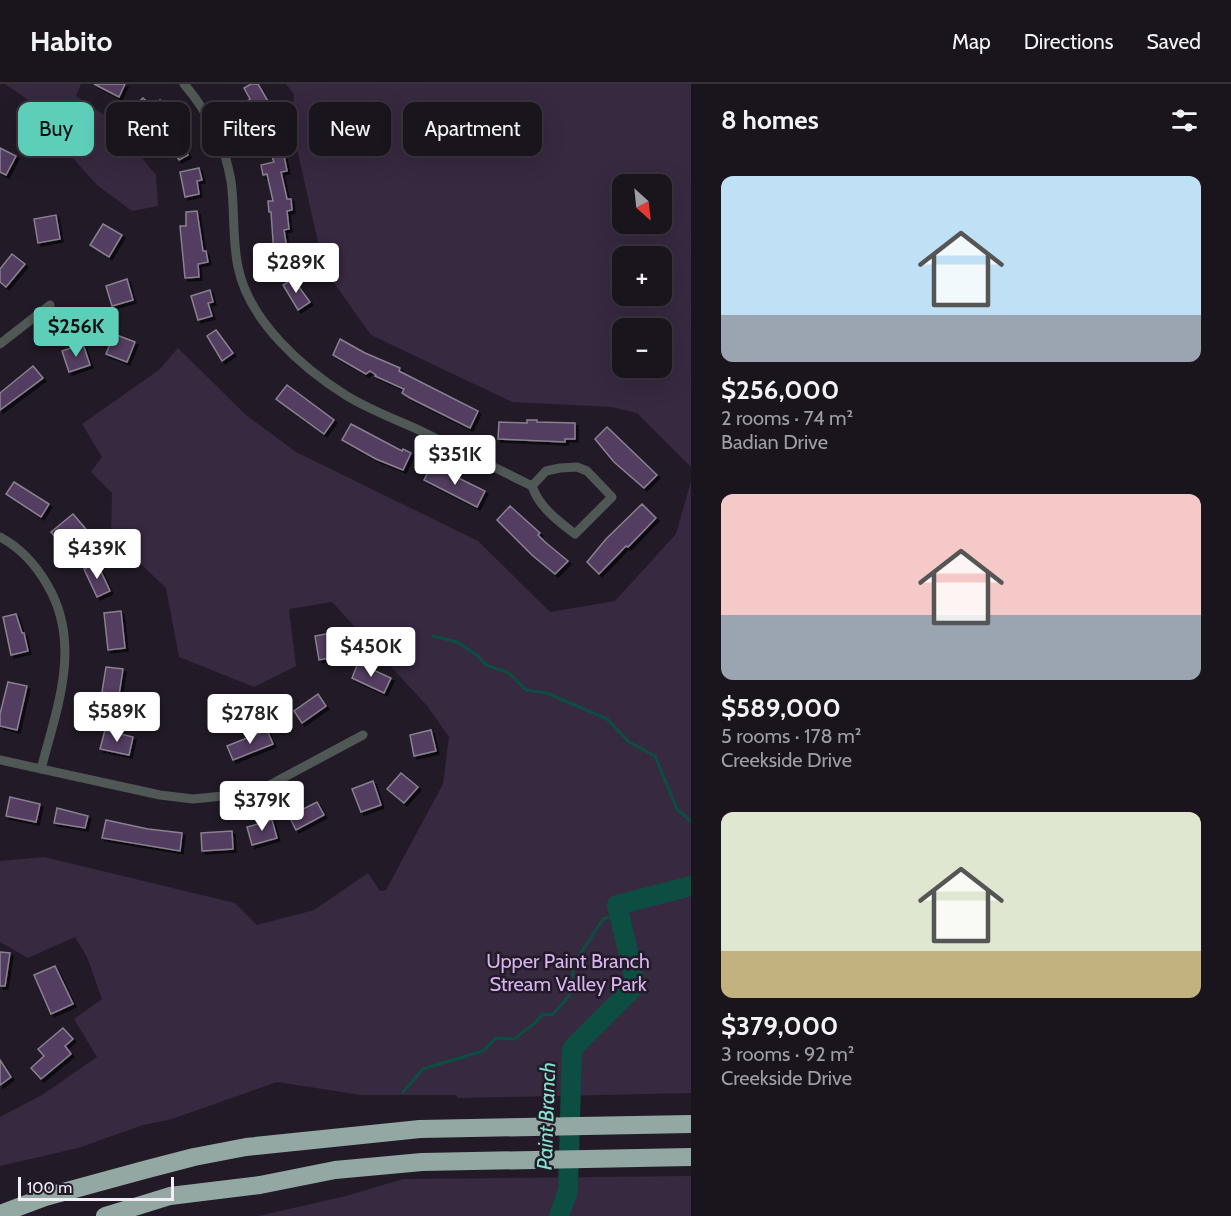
<!DOCTYPE html>
<meta charset="utf-8">
<style>
body{margin:0;font-family:Cabin,sans-serif;background:#27212a;color:#f1f3f6;height:100vh;display:flex;flex-direction:column;font-size:22px;white-space:nowrap}
*{box-sizing:border-box;margin:0}
p{font-size:20px;color:#9f9ea4}
.icon{flex:none;width:33px;height:33px;fill:none;stroke:currentColor;stroke-width:2;stroke-linecap:round;stroke-linejoin:round}
.map{position:relative;flex:1;overflow:hidden}
.details{display:flex;flex-direction:column;background:#1a141d;width:540px}
.details>*{flex:none}
.banner{position:absolute;left:18px;top:18px;width:570px;height:54px;display:flex;gap:12px}
.needle{width:39px;rotate:153deg}
.buttons{position:absolute;left:612px;top:90px;display:grid;gap:12px}
.buttons a{display:grid;place-items:center;width:60px;height:60px;border-radius:12px;background:#1a141d;box-shadow:0 6px 24px #0002,0 0 0 2px #38333b;font-size:30px}
.scale{position:absolute;left:18px;bottom:15px;width:156px;box-sizing:border-box;padding-left:6px;border:3px solid #f2edf6;border-top:0;font-size:16px;line-height:21px;white-space:nowrap;color:#f2edf6;-webkit-text-stroke:4px #221b27;paint-order:stroke}
.price{position:absolute;translate:-50% -51px;padding:0 14px;border-radius:6px;background:#fff;color:#222;font-size:20px;line-height:39px;filter:drop-shadow(0 2px 3px #0008)}
.price::after{content:'';position:absolute;left:50%;top:36px;width:18px;height:14px;margin-left:-9px;background:inherit;clip-path:polygon(0 0,100% 0,50% 100%)}
.price.active{background:#5dceb8;color:#111}
ul{padding:0;list-style:none}
li{display:grid;align-content:center;gap:12px;height:318px;padding:0 30px}
li span{display:grid;place-items:center;height:186px;border-radius:12px;color:#555}
li>.icon{margin-inline-start:auto}
span .icon{width:108px;height:108px;fill:#fffc;stroke-width:1}
li b{font-size:26px}
h2{display:flex;justify-content:space-between;align-items:center;height:72px;padding:0 30px;font-size:26px}
.tag{padding:0 21px;border-radius:12px;background:#1a141d;box-shadow:0 6px 24px #0002,0 0 0 2px #38333b;font-size:21px;line-height:54px}
.tag.active{background:#5dceb8;color:#111}
header{display:flex;align-items:center;gap:36px;box-sizing:border-box;height:84px;padding:0 30px;background:#1a141d;border-bottom:2px solid #38333b}
header strong{font-size:28px}
nav{display:flex;gap:33px;margin-inline-start:auto;font-size:21px}
main{display:flex;flex:1;min-height:0}
.map>svg:first-child{display:block}
</style>
<header>
<strong>Habito</strong>
<nav><a>Map</a><a>Directions</a><a>Saved</a></nav>
</header>
<main>
<div class="map">
<svg width="691" height="1132" viewBox="0 0 691 1132">
<defs>
<filter id="shadow"><feDropShadow dx="3" dy="3" stdDeviation="0" flood-color="#0009"/></filter>
</defs>
<rect width="100%" height="100%" fill="#221b27"/>
<g fill="#372940" fill-rule="evenodd">
<path d="M5,0h76l-5,12 34,23 46,56 2,31 -26,5 -35,-26 -35,-39 -32,-45z"/>
<path d="M286,0h405v383l-54,-54 -25,-6 -100,-5 -141,-67 -47,-66 -32,-143 2,-32zM622,100h40v40h-40zM622,172h40v40h-40zM622,244h40v40h-40z"/>
<path d="M178,264l68,67 50,37 182,89 72,71 65,-11 61,-67 15,-53v612l-233,5 -2,-3h-95l-84,-13 -105,37 -29,6 -65,23 -78,18v-49l42,-22 55,-38 -23,-38 28,-20 -15,-42 -12,-20 -47,21 -28,-16v-81l44,-4 191,46 22,22 57,-15 54,-37 12,18 6,-1 57,-106 6,-47 -21,-30 -96,-105 -43,7 7,57 -42,21 -75,-30 -13,-69 -55,-52 1,-43 -21,-21 11,-15 -20,-33 77,-54z"/>
<path d="M691,1092v40h-433l88,-20 57,-17z"/>
</g>
<g fill="none" stroke-linecap="round" stroke-linejoin="round">
<g stroke="#0d4e43" stroke-width="3">
<path d="M433,552l24,6 20,13 9,10 23,8 17,17 21,3 60,26 22,23 26,14 22,53 14,12"/>
<path d="M403,1008l20,-23 60,-18 13,-13 19,1c10,-11 19,-11 27,-25l10,1c17,-19 24,-21 20,-48l31,-48 17,-5"/>
</g>
<path stroke="#0d4e43" stroke-width="20" d="M559,1132l9,-26 4,-141 64,-64 -19,-80 74,-19"/>
</g>
<g fill="#523c60" stroke="#898190" stroke-width="1.5" filter="url(#shadow)">
<path d="M94,0h31l-6,13z"/>
<path d="M251,0h7l11,19 -17,9 -5,-11 3,-2 -6,-11z"/>
<path d="M143,14l10,9 7,-7 7,9 -18,18 -16,-17v-3z"/>
<path d="M271,35l13,37 3,15 -6,1 6,27h4l1,11 -5,1 2,18 -5,1 6,38 -15,1 -4,-57h-2l-1,-11h5l-6,-27 -4,1 -2,-10 13,-3 -8,-21 -4,2 -5,-15v-3z"/>
<path d="M176,44l12,27 -9,5 -16,-25z"/>
<path d="M0,64l16,8 -10,19 -6,-3z"/>
<path d="M199,84l3,12 -5,1 2,13 -14,3 -5,-25z"/>
<path d="M197,127l6,40h3l2,11 -10,2 1,13 -14,1 -5,-52h6v-14z"/>
<path d="M56,131l4,24 -22,4 -4,-24z"/>
<path d="M103,140l19,11 -13,22 -19,-12z"/>
<path d="M12,170l13,10 -19,23 -6,-5v-13z"/>
<path d="M127,195l6,21 -21,6 -6,-20z"/>
<path d="M293,195l17,23 -12,8 -15,-25z"/>
<path d="M210,206l3,12 -5,1 4,13 -14,4 -7,-24z"/>
<path d="M216,246l17,23 -11,8 -15,-25z"/>
<path d="M114,250l21,8 -8,20 -21,-8z"/>
<path d="M340,255l25,14 35,15 -1,3 79,40 -8,17 -60,-30 -8,-5 2,-4 -29,-13 1,-1 -6,-4 -4,3 -33,-19z"/>
<path d="M83,260l7,21 -21,7 -7,-21z"/>
<path d="M33,282l10,12 -43,32v-17z"/>
<path d="M287,301l47,35 -10,14 -48,-35z"/>
<path d="M527,336h10v2l38,1v16h-10v3l-67,-3 1,-17 28,1z"/>
<path d="M351,340l51,27 1,-2 8,4 -8,17 -27,-11 -34,-19z"/>
<path d="M607,343l50,48 -13,13 -30,-26 -19,-23z"/>
<path d="M432,381l53,26 -8,16 -53,-27z"/>
<path d="M14,398l35,22 -8,13 -35,-23z"/>
<path d="M642,420l14,14 -28,29 -2,-1 -27,28 -12,-12 19,-23z"/>
<path d="M510,422l30,27 -2,2 7,7 23,19 -13,13 -23,-19 -35,-35z"/>
<path d="M73,430l23,27 -14,11 -13,-16 -9,7 -9,-11z"/>
<path d="M97,479l13,28 -13,6 -13,-28z"/>
<path d="M121,527l4,37 -17,2 -4,-37z"/>
<path d="M16,530l6,19h2l4,18 -17,4 -8,-38z"/>
<path d="M336,548l5,24 -22,4 -4,-24z"/>
<path d="M358,579l33,15 -7,15 -32,-15z"/>
<path d="M106,583l17,2 -4,26 -17,-3z"/>
<path d="M8,598l19,4 -10,44 -17,-4v-12z"/>
<path d="M318,610l8,12 -24,17 -8,-12z"/>
<path d="M105,646l28,7 -4,18 -29,-6z"/>
<path d="M267,646l6,14 -40,16 -6,-14z"/>
<path d="M431,646l5,21 -22,5 -4,-21z"/>
<path d="M401,689l17,14 -14,16 -17,-14z"/>
<path d="M373,697l8,24 -20,7 -9,-23z"/>
<path d="M10,713l30,7 -4,18 -30,-6z"/>
<path d="M317,718l7,13 -28,15 -7,-14z"/>
<path d="M57,724l31,8 -3,12 -31,-5z"/>
<path d="M106,736l42,9 34,4 -2,18 -78,-13z"/>
<path d="M272,736l5,18 -25,7 -5,-18z"/>
<path d="M232,747l1,18 -31,2 -1,-18z"/>
<path d="M0,868l10,1 -5,33h-5z"/>
<path d="M55,882l18,38 -22,10 -17,-39z"/>
<path d="M63,944l10,11 -8,7 6,8 -30,25 -10,-11 13,-12 -6,-7z"/>
<path d="M0,976l11,17 -11,8z"/>
</g>
<g fill="none" stroke-linecap="round" stroke-linejoin="round">
<g stroke="#505856" stroke-width="9">
<path d="M184,0c23,27 41,61 47,97 4,29 1,58 7,86 11,54 64,101 109,129 23,14 50,24 74,35 37,18 74,37 111,55 7,21 26,35 43,48l37,-37 -25,-26 -10,-4 -17,1 -14,3 -14,15"/>
<path d="M0,260l50,-39"/>
<path d="M0,453c21,11 36,28 48,49 34,59 9,122 -7,183"/>
<path d="M0,676l160,35 33,4 50,-5 23,-7 97,-52"/>
</g>
<g stroke="#93a8a3" stroke-width="18">
<path d="M0,1130l45,-17 99,-27 50,-13 52,-10 174,-18 271,-5"/>
<path d="M105,1132l65,-20 90,-11 75,-15 87,-8 269,-5"/>
</g>
</g>
<g text-anchor="middle" dominant-baseline="central" stroke-width="5" stroke-linejoin="round" paint-order="stroke">
<g font-size="20" fill="#d8b2f1" stroke="#221b27">
<text x="568" y="877">Upper Paint Branch<tspan x="568" dy="23">Stream Valley Park</tspan></text>
</g>
<g font-size="21" font-style="italic" fill="#85e4d0" stroke="#221b27">
<text transform="translate(546 1032) rotate(-88)">Paint Branch</text>
</g>
</g>
</svg>
<div class="buttons">
<a><svg class="needle" viewBox="-14 -14 28 28"><path d="M0-13l5 13h-10z" fill="#e53935"/><path d="M0 13l5-13h-10z" fill="#9f9ea4"/></svg></a>
<a>+</a>
<a>−</a>
</div>
<div class="scale">100 m</div>
<b class="price" style="left:296px;top:210px">$289K</b>
<b class="price active" style="left:76px;top:274px">$256K</b>
<b class="price" style="left:455px;top:402px">$351K</b>
<b class="price" style="left:97px;top:496px">$439K</b>
<b class="price" style="left:371px;top:594px">$450K</b>
<b class="price" style="left:117px;top:659px">$589K</b>
<b class="price" style="left:250px;top:661px">$278K</b>
<b class="price" style="left:262px;top:748px">$379K</b>
<div class="banner">
<a class="tag active">Buy</a>
<a class="tag">Rent</a>
<a class="tag">Filters</a>
<a class="tag">New</a>
<a class="tag">Apartment</a>
</div>
</div>
<section class="details">
<h2>8 homes<svg class="icon" aria-label="filters" viewBox="0 0 24 24"><path d="M4 7h16M4 17h16"/><circle cx="9" cy="7" r="2"/><circle cx="15" cy="17" r="2"/></svg></h2>
<ul>
<li><span style="background:linear-gradient(#bfe0f5 75%,#9aa5b1 0)"><svg class="icon" aria-label="home" viewBox="0 0 24 24"><path d="M3 11l9-7 9 7M6 9v11h12V9"/></svg></span><div><b>$256,000</b><p>2 rooms · 74 m²</p><p>Badian Drive</p></div></li>
<li><span style="background:linear-gradient(#f6c9c9 65%,#9aa5b1 0)"><svg class="icon" aria-label="home" viewBox="0 0 24 24"><path d="M3 11l9-7 9 7M6 9v11h12V9"/></svg></span><div><b>$589,000</b><p>5 rooms · 178 m²</p><p>Creekside Drive</p></div></li>
<li><span style="background:linear-gradient(#dfe7d0 75%,#c2b280 0)"><svg class="icon" aria-label="home" viewBox="0 0 24 24"><path d="M3 11l9-7 9 7M6 9v11h12V9"/></svg></span><div><b>$379,000</b><p>3 rooms · 92 m²</p><p>Creekside Drive</p></div></li>
</ul>
</section>
</main>
